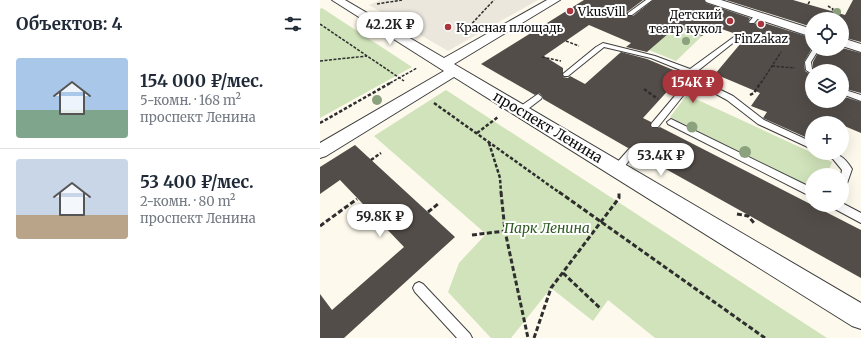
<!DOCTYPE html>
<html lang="ru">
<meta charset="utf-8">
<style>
body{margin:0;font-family:Merriweather,serif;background:#f2f2f3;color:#1f2937;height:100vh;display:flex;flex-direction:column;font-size:15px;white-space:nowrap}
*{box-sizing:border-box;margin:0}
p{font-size:13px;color:#747a83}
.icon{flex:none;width:22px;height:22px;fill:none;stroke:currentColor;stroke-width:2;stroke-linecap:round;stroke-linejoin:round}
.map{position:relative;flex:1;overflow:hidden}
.drawer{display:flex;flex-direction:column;background:#fff;width:320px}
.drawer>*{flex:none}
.fabs{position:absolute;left:485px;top:12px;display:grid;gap:8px}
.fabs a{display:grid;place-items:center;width:44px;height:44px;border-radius:50%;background:#fff;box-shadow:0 4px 16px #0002;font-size:20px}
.price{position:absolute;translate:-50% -34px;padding:0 9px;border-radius:14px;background:#fff;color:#222;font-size:13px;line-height:26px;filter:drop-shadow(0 1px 2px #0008)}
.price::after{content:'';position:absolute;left:50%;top:24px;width:12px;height:9px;margin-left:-6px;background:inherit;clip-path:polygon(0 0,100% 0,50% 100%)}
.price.current{background:#aa353c;color:#fff}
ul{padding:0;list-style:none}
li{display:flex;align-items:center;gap:12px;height:100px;padding:0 16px}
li+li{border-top:1px solid #e0e1e3}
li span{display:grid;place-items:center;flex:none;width:112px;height:80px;border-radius:4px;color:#555}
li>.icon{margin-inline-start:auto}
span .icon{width:48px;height:48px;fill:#fffc;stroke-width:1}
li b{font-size:17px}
h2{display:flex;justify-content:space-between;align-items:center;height:48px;padding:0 16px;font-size:17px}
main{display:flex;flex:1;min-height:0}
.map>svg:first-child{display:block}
</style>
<main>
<section class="drawer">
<h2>Объектов: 4<svg class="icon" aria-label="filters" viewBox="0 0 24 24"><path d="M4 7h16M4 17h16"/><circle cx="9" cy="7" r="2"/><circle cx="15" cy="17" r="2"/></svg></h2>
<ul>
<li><span style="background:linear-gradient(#a9c7e8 65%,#7fa58c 0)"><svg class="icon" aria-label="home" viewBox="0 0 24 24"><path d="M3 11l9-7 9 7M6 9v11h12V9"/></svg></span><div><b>154 000 ₽/мес.</b><p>5-комн. · 168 m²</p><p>проспект Ленина</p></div></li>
<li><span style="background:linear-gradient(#c9d6e8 70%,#b9a48a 0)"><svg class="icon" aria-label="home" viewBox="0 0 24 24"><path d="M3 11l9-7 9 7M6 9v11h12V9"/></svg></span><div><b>53 400 ₽/мес.</b><p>2-комн. · 80 m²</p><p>проспект Ленина</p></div></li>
</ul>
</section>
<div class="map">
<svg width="541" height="338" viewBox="0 0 541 338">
<rect width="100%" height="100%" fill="#fdf9ec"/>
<g fill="#d0e3ba">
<path d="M2,8l90,59 -92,51v-109z"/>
<path d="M356,27l26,9 -26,25 -27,-11z"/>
<path d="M126,90l381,248h-172l-47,-38 -15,21 -42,-33 -40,50h-20l-43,-46 11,-29 27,-29 -112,-98z"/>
<path d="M367,95l145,67 -5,13h-15v13l-142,-71z"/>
</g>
<path fill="#ebe7dd" d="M61,0h157l-90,51 -79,-46z"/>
<g fill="#534d49">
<path d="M264,0h59l-16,12 1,4h5l20,-16h51l2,3 44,15 -2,4 2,2h5l3,-3 54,17v10l-8,14 1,9 7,4v26h30v-5l19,6v31l-19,-8v-2h-30v17l-47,-21 -2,-1 4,-6 -16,-6 9,-13 -45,-19 31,-37 -2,-1 -1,-2h-7l-23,-8 -11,10 -26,-9 -29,25 -21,-5 5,-4 -42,-18 -45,31 19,12v9l5,1 2,-2 15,8 36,-32 26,7 36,15 -40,44 8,4v6h7l2,-1 201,103v48l-224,-125 1,-3 -4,-4 -6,2 -85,-49v-2l-4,-4 -4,2 -54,-31z"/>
<path d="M406,0h67l52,15 8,-15h8v42l-19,-5v-18h-30v8z"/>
<path d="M522,48l19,5v40l-19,-5v-17h-26l-3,-3v-6l7,-13h22z"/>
<path d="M35,145l100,92 -111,101h-24v-44l12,16 72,-63 -64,-67 -20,14v-27z"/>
</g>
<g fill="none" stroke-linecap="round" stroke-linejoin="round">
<defs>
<g id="service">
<path d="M326,0h6l-20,15h-4v-2z"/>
<path d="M436,14l5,1 -7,8h-4l-1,-1z"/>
<path d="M418,34l5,1 -48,38 1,5 37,18 31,24 48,22v7l-54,-25 -31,-24 -33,-18 -36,45h-6l-1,-2 1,-2 37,-44 -1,-6 -37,-15 -47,-11 -36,29h-4l-1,-2 33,-27 7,-4 52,13 35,13z"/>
<path d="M493,49h6l-8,13 1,7 3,2h-3v3l-6,-4 -1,-8z"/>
<path d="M522,89l19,6v6l-19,-7z"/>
<path d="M218,94l4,3 -1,2 -17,13h-6l-1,-2 1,-2z"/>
<path d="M351,119l141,69v9l-144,-73 -1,-2z"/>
<path d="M313,147l4,3 -1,2 -16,20h-6l-2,-3 2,-3 16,-18z"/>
<path d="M504,153c14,0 20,3 28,16l-7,20 -3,1v-15h-1l1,-5 -9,-11 -8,-4z"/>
<path d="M522,203l19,10v10l-28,-15 -2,-3h11z"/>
<path d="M99,282l4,2 47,50 2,4h-15l-42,-46 -2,-4 2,-4z"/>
</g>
<g id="minor">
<path d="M12,0h13l99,58 103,-58h13l-106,64 407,239v26l-9,-3 -398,-249 -128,79 -6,2v-15l124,-72z"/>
<path d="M385,0h16l91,29v8l-106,-35z"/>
<path d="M522,38l19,6v8l-19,-6z"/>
</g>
</defs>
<use href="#service" stroke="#3f3f3f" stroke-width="2"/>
<use href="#minor" stroke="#3f3f3f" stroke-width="2"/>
<g stroke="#2e2e2e" stroke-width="1.5" stroke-dasharray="3 1.5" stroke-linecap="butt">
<path d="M57,4l25,-4"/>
<path d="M488,4l2,-3"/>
<path d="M508,6l5,3 -5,10"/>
<path d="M0,24l84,57"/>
<path d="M388,31l11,3"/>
<path d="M143,33l31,-33"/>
<path d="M246,41l13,5"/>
<path d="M222,57l19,4"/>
<path d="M0,61l47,-5"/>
<path d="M452,66l23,2"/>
<path d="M70,83l27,-15"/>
<path d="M441,83l20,-31"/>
</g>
<g stroke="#2e2e2e" stroke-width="2.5" stroke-dasharray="3.5 2" stroke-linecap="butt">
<path d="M324,89l14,10"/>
<path d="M430,95l4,-2 7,-11"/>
<path d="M114,103l126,90"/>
<path d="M0,123l72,-41"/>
<path d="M157,133l21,-16"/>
<path d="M169,143l11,35 1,15"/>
<path d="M51,160l10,-7"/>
</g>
<g stroke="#2e2e2e" stroke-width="3" stroke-dasharray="5 2.5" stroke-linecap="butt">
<path d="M181,192l4,39 23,107"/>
<path d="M239,192l206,146"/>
<path d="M108,212l10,-8"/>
<path d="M417,214l11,2 7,8"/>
<path d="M0,226l37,-27"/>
<path d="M152,235l33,-4"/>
<path d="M243,273l38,36"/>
<path d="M214,338l17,-50 68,-90v-5"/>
</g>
<use href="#service" fill="#fff" fill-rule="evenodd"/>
<use href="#minor" fill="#fff" fill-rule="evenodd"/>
</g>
<g fill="#8ca27e">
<circle cx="517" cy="12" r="4"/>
<circle cx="366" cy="41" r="4"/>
<circle cx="57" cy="100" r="5"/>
<circle cx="372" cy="127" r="5.5"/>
<circle cx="425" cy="152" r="6"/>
</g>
<g fill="#aa353c" stroke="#fff" stroke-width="1.5">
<circle cx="250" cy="11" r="4"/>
<circle cx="410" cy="21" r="4"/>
<circle cx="441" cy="24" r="4"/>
<circle cx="128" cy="27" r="4"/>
</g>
<g text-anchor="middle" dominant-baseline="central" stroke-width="4" stroke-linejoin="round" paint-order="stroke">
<g font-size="12" fill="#0c0c0c" stroke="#fff" text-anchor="start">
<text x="258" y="11">VkusVill</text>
<text x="402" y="14" text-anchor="end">Детский<tspan x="402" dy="14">театр кукол</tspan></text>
<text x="136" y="27">Красная площадь</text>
<text x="441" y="38" text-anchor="middle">FinZakaz</text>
</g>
<g font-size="14" fill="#0c0c0c" stroke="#fff">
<text transform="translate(228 127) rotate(31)">проспект Ленина</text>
</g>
<g font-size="14" font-style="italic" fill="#305b24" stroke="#fff">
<text x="227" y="228">Парк Ленина</text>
</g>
</g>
</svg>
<div class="fabs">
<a><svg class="icon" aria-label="locate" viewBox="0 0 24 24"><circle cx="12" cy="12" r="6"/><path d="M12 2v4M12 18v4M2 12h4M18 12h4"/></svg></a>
<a><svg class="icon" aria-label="layers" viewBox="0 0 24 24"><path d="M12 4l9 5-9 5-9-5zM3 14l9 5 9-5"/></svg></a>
<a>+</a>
<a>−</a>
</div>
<b class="price" style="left:70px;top:46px">42.2K ₽</b>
<b class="price current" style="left:373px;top:104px">154K ₽</b>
<b class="price" style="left:341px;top:177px">53.4K ₽</b>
<b class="price" style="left:60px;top:238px">59.8K ₽</b>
</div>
</main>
